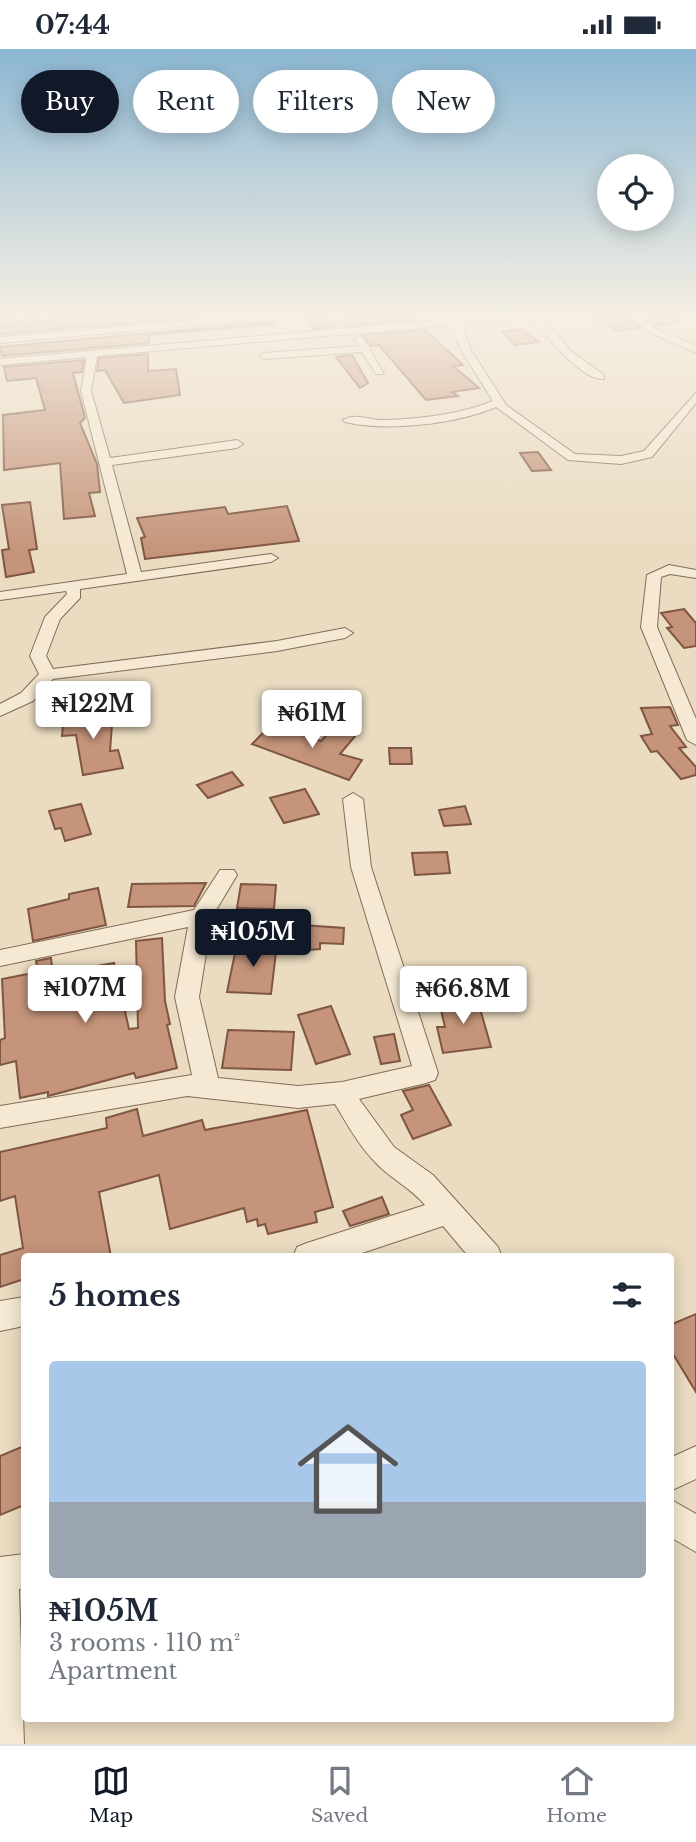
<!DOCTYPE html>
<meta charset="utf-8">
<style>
body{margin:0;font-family:"Libre Baskerville",serif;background:#f6f6f7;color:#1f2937;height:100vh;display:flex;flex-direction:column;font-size:26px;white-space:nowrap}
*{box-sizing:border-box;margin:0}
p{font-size:23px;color:#747a83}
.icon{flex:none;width:38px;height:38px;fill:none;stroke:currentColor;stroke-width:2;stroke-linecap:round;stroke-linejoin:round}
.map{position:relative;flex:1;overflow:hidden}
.sheet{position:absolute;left:21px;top:1204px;width:653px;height:469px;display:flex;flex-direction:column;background:#fff;border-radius:7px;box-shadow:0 4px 18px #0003}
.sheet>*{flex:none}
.guide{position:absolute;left:21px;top:21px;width:654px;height:63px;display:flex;gap:14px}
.tools{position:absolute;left:597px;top:105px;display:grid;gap:14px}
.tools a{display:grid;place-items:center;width:77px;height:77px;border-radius:50%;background:#fff;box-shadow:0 4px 18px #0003;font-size:35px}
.price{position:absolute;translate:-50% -60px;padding:0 16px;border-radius:7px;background:#fff;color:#222;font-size:23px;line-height:46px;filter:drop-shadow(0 2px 4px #0008)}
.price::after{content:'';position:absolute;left:50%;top:42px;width:21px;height:16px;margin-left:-10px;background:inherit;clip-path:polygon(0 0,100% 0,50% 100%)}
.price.active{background:#111827;color:#fff}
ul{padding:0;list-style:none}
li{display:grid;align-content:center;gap:14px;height:371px;padding:0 28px}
li span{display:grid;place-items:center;height:217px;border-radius:7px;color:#555}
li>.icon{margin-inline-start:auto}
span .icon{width:126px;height:126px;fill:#fffc;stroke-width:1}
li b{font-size:30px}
h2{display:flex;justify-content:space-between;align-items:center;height:84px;padding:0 28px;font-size:30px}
.pill{padding:0 24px;border-radius:32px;background:#fff;box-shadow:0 4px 18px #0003;font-size:24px;line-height:63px}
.pill.active{background:#111827;color:#fff}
.status{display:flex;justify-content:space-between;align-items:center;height:49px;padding:0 35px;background:#fff;direction:ltr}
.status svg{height:19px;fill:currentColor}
.tabs{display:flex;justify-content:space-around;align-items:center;height:98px;border-top:2px solid #e0e1e3;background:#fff;font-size:19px;color:#747a83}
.tabs a{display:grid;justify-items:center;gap:4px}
.tabs .active{color:#111827}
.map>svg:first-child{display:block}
</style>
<div class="status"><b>07:44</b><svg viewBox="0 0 49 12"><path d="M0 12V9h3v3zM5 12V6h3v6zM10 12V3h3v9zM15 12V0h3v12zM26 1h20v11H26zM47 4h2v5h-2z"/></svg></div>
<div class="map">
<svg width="696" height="1695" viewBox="0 0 696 1695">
<rect width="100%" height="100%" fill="#eadbc1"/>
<g fill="#c5947a" stroke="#7f5642" stroke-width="2">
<path d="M13,264l3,7 18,-2 6,4 50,-9h160l-250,21v-20z"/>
<path d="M336,264h71l7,7 -66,6z"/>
<path d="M622,264l18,15 -24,3 -24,-15z"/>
<path d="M641,264h37v9l-22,4z"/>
<path d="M329,267l6,11 -21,2 -8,-11z"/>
<path d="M276,272v3l-127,11v8l-147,13 -2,-9z"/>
<path d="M521,280l18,13 -24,3 -13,-13z"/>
<path d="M425,281l38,35 -10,1 26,22 -27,4 6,4 -32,4 -47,-55 -8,1 -8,-11z"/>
<path d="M148,305v17l28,-2 4,26 -56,8 -19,-33 -8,1 2,-13z"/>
<path d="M352,306l16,28 -8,5 -24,-31z"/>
<path d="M84,311l-2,12 -9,1 12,45 -5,5 17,41 3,28 -11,1 6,23 -31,3 -4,-56 -56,7 -1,-55 42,-5 -9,-32 -29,3 -3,-14z"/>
<path d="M538,403l13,18 -19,1 -12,-18z"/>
<path d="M30,453l7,47 -8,1 5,22 -28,5 -4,-27 7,-1 -7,-44z"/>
<path d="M287,457l12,35 -154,18 -4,-21 4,-1 -8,-19 88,-11 3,7z"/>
<path d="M684,560l12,14v23l-12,2 -17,-20 5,-1 -11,-14z"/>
<path d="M670,658l8,18 -8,1 16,21 -7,1 17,19v8l-15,4 -24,-28 -6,1 -10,-16 11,-2 -11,-26z"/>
<path d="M113,662l-3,40 8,-1 5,18 -40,7 -7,-40 -14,1 2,-21z"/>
<path d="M271,676l50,16 12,-13 23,7 -16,19 22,6 -13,20 -97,-36z"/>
<path d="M389,699h22l1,16h-22z"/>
<path d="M232,723l11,13 -35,13 -11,-13z"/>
<path d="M305,740l14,25 -35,9 -14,-25z"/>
<path d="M81,755l10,30 -26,7 -4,-13 -6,1 -6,-18z"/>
<path d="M465,757l6,18 -27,2 -5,-16z"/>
<path d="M447,803l3,21 -35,2 -3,-22z"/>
<path d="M206,834l-12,23 -66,1 4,-23z"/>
<path d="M241,835l35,1 -2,24 -37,-1z"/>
<path d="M98,839l8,37 -73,16 -5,-32 41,-10v-5z"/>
<path d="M302,876l42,3 -1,16 -23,-1v6l-36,3 -2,-26z"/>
<path d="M162,889l3,63 5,23 -3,1 10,43 -41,10 -2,-5 -82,22 -4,1v-4l-28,6 -4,-37 -16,4v-25l5,-2 -3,-59 36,-7 -2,-11 15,-3 2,16 61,-11 15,66 9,-1 -2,-87z"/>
<path d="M237,894l40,1 -6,50 -44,-2z"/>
<path d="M477,949l14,49 -48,6 -6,-26h8l-6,-25z"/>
<path d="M331,957l19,48 -34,10 -18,-49z"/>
<path d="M228,981l66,2 -3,38 -69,-2z"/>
<path d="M394,985l6,27 -19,3 -7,-27z"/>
<path d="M429,1036l22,40 -38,14 -12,-24 12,-5 -10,-19z"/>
<path d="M137,1060l6,27 59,-16 3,10 102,-20 26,97 -18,5 2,10 -49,12 -3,-10 -7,2 -1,-7 -10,3 -3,-14 -74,21 -11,-54 -60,17 12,65h-87v22l-24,8v-32l23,-7 -8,-52 -15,5v-49l107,-24 -1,-10z"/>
<path d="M382,1148l7,17 -39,12 -7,-15z"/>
<path d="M696,1265v78l-26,-43v-24z"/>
<path d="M24,1397v59l-24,10v-59z"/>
</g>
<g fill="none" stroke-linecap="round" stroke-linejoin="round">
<defs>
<g id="street">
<path d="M30,264h44l-34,6z"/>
<path d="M287,264h43l-330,30v-6z"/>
<path d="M519,264h41l-18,4 30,35 32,23v4c-23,2 -58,-44 -72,-61l-71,6 10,26 35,55 69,49 46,2 23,-5 52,-58v10l-44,54 -31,7 -53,-4 -72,-53c-40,17 -108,25 -151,15l-2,-2c11,-8 30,1 42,0 35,-1 76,-6 108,-19l-32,-51 -10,-25 -354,31 -6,35 19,67 127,-18 6,4 -6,4 -125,17 29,107 130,-18 7,4 -7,4 -191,27v9l-20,21 -14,37 7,13 224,-28 68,-13 8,5 -8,5 -68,13 -224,28 -20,22 -33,15v-12l21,-11 18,-19 -9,-18 15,-39 22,-23 -1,-3 -66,9v-8l127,-18 -46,-183 6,-34 -87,8v-6z"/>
<path d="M625,264h11l19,15 41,18v7l-47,-21z"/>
<path d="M359,287l5,3 20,35h-8l-14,-22 -98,7 -5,-3 5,-3 95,-7 -5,-7z"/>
<path d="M669,516l27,5v8l-26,-4 -9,3 -4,50 39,92v26l-9,-5 -46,-113 6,-52z"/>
<path d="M353,744l10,6 8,68 67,206 -3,7 -9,3 -67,16 35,48 39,28 65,72 4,10h-33l-26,-31 -93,31h-57l4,-10 10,-4 118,-38c-14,-17 -34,-26 -49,-42 -17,-17 -29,-39 -41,-59l-37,4 -111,-12 -187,32v-22l192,-31 -17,-78 13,-70 -188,39v-16l194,-40 26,-40h14l3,5 -25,42 -13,80 19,81 80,8 44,-4 70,-16 -61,-199 -8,-68z"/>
<path d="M24,1248v29l-24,5v-30z"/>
<path d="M696,1397v33l-26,12v-33z"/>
<path d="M670,1450l26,15v38l-26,-15z"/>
<path d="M24,1505v34l-5,1 5,155h-24v-187z"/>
</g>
</defs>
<use href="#street" stroke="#816c5a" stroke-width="2"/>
<use href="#street" fill="#f5e9d3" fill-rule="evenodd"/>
</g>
<linearGradient id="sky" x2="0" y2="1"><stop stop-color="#8cb7d3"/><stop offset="0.53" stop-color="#f6efe3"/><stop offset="1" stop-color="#f6efe3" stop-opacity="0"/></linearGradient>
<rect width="696" height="502" fill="url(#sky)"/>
</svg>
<div class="tools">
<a><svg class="icon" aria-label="locate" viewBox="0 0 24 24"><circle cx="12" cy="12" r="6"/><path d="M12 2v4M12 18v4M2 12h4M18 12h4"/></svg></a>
</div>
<b class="price" style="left:93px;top:692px">₦122M</b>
<b class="price" style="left:312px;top:701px">₦61M</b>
<b class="price active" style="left:253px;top:920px">₦105M</b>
<b class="price" style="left:85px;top:976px">₦107M</b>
<b class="price" style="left:463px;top:977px">₦66.8M</b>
<div class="guide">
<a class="pill active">Buy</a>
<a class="pill">Rent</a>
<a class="pill">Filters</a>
<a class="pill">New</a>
</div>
<section class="sheet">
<h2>5 homes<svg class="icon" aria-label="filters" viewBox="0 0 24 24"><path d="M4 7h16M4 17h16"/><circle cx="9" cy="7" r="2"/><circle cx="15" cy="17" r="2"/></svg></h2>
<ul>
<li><span style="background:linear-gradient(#a9c7e8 65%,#9aa5b1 0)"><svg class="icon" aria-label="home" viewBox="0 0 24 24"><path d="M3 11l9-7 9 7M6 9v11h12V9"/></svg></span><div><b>₦105M</b><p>3 rooms · 110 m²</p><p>Apartment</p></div></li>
</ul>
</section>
</div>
<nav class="tabs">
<a class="active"><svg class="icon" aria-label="map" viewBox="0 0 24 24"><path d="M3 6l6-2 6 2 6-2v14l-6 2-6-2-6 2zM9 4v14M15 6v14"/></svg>Map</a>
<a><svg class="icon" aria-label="saved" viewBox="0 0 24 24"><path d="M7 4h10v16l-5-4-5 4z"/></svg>Saved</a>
<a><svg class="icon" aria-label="home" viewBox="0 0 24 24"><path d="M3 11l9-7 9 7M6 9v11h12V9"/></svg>Home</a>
</nav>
